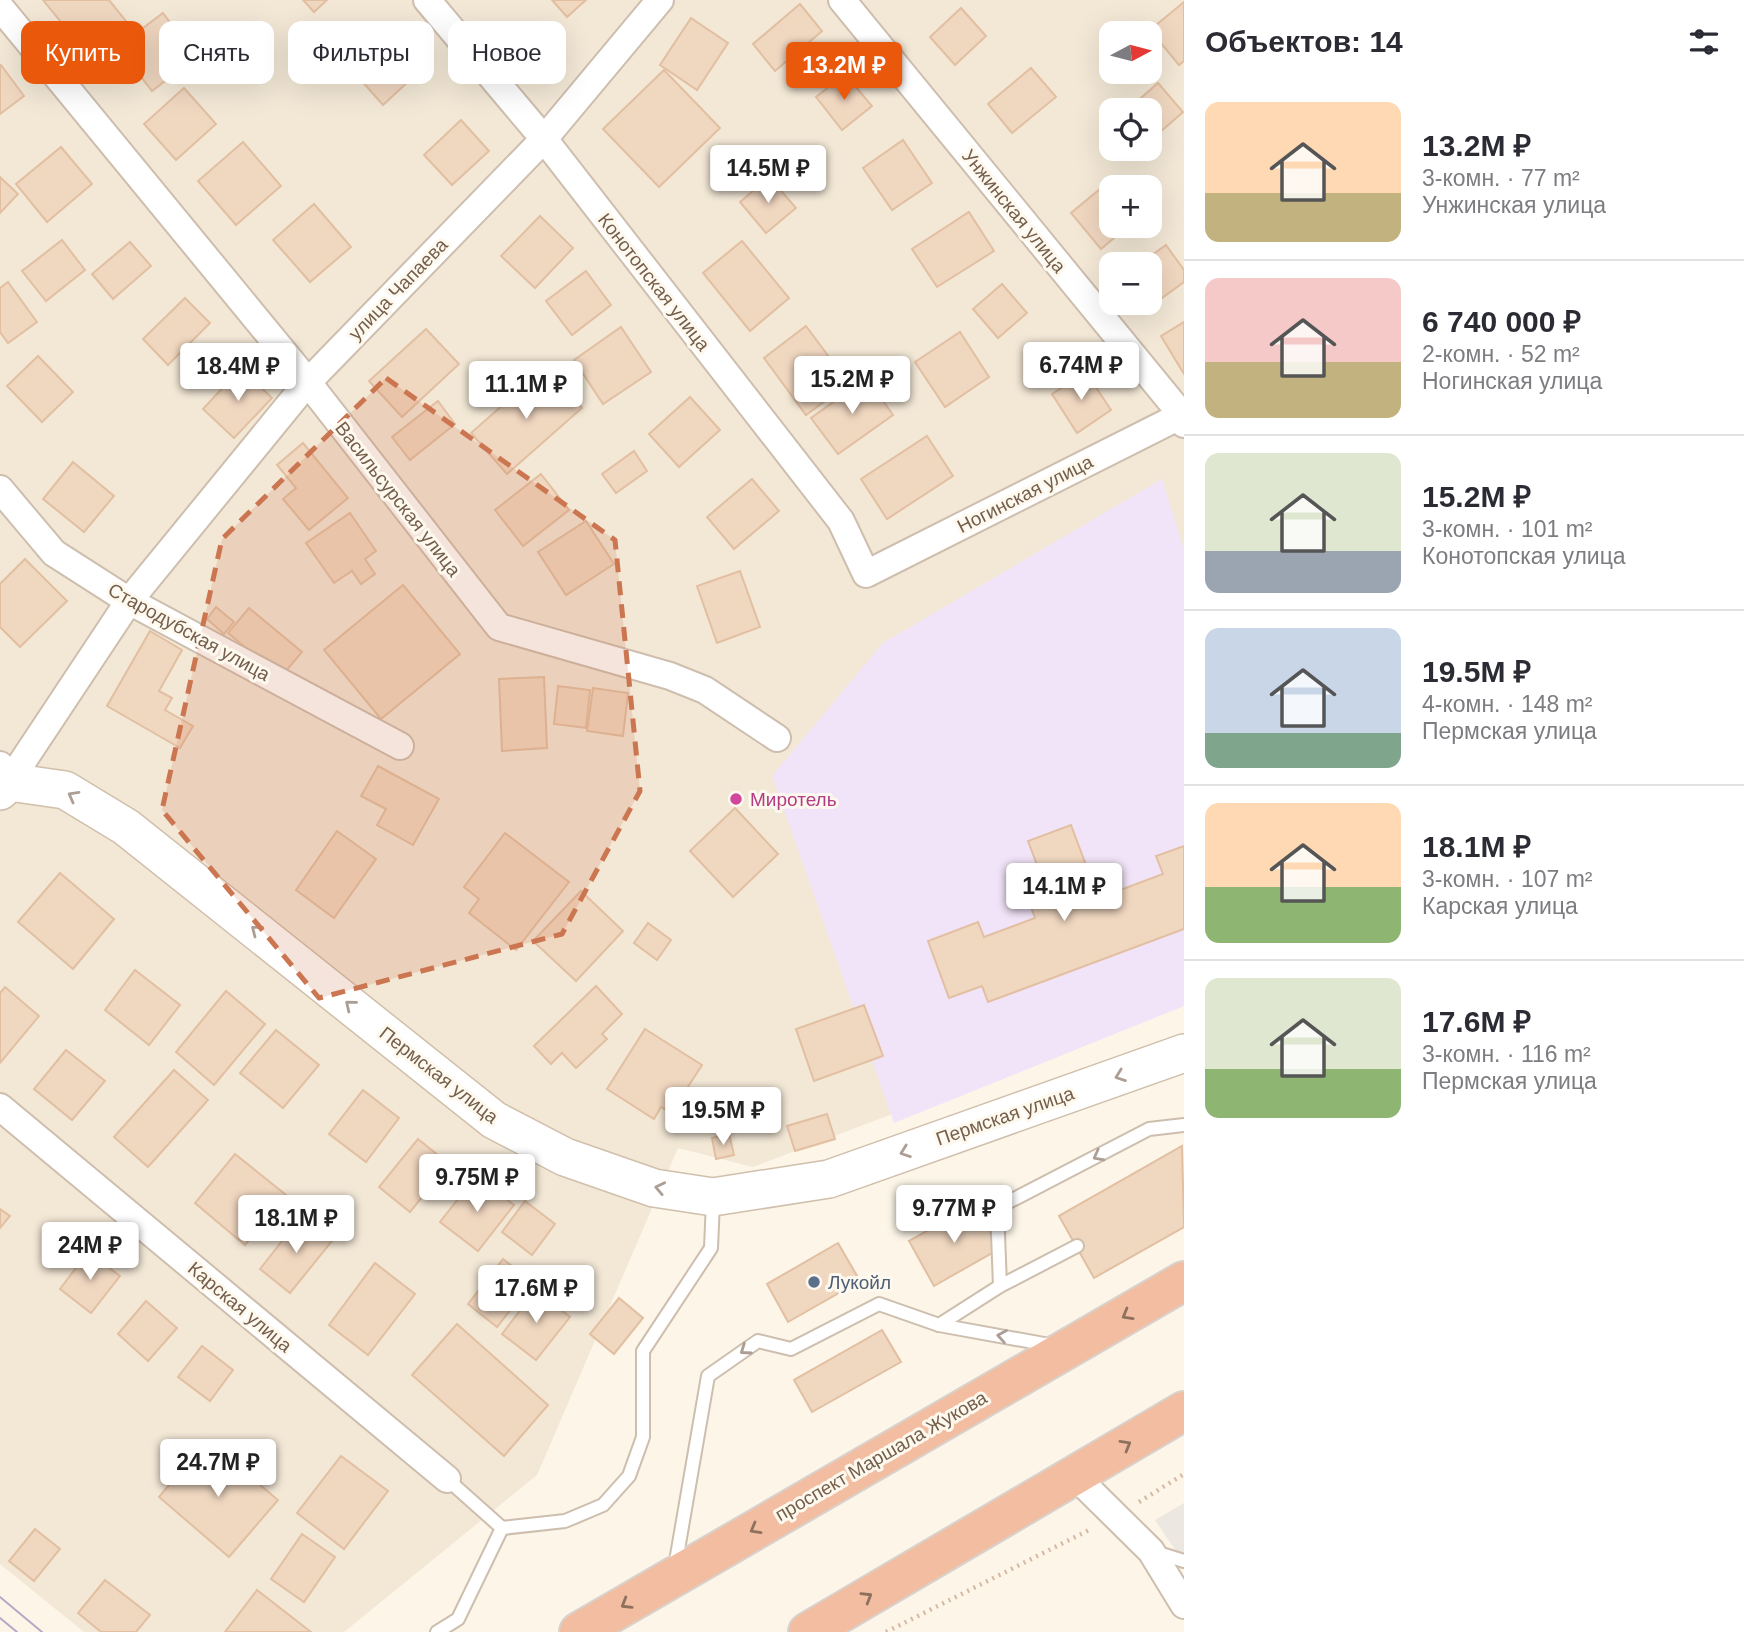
<!DOCTYPE html>
<html lang="ru">
<meta charset="utf-8">
<style>
body{margin:0;font-family:Helvetica,sans-serif;background:#f2f2f3;color:#2b2b33;height:100vh;display:flex;flex-direction:column;font-size:26px;white-space:nowrap}
*{box-sizing:border-box;margin:0}
p{font-size:23px;color:#7c7c81}
.icon{flex:none;width:38px;height:38px;fill:none;stroke:currentColor;stroke-width:2;stroke-linecap:round;stroke-linejoin:round}
.map{position:relative;flex:1;overflow:hidden}
.panel{display:flex;flex-direction:column;background:#fff;width:560px}
.panel>*{flex:none}
.banner{position:absolute;left:21px;top:21px;width:665px;height:63px;display:flex;gap:14px}
.needle{width:46px;rotate:83deg}
.buttons{position:absolute;left:1099px;top:21px;display:grid;gap:14px}
.buttons a{display:grid;place-items:center;width:63px;height:63px;border-radius:14px;background:#fff;box-shadow:0 7px 28px #0002;font-size:35px}
.price{position:absolute;translate:-50% -60px;padding:0 16px;border-radius:7px;background:#fff;color:#222;font-size:23px;line-height:46px;filter:drop-shadow(0 2px 4px #0008)}
.price::after{content:'';position:absolute;left:50%;top:42px;width:21px;height:16px;margin-left:-10px;background:inherit;clip-path:polygon(0 0,100% 0,50% 100%)}
.price.current{background:#ea580c;color:#fff}
ul{padding:0;list-style:none}
li{display:flex;align-items:center;gap:21px;height:175px;padding:0 21px}
li+li{border-top:2px solid #e1e1e2}
li span{display:grid;place-items:center;flex:none;width:196px;height:140px;border-radius:14px;color:#555}
li>.icon{margin-inline-start:auto}
span .icon{width:84px;height:84px;fill:#fffc;stroke-width:1}
li b{font-size:30px}
h2{display:flex;justify-content:space-between;align-items:center;height:84px;padding:0 21px;font-size:30px}
.chip{padding:0 24px;border-radius:14px;background:#fff;box-shadow:0 7px 28px #0002;font-size:24px;line-height:63px}
.chip.current{background:#ea580c;color:#fff}
main{display:flex;flex:1;min-height:0}
.map>svg:first-child{display:block}
</style>
<main>
<div class="map">
<svg width="1184" height="1632" viewBox="0 0 1184 1632">
<rect width="100%" height="100%" fill="#fcf5e8"/>
<path fill="#f3e8d6" fill-rule="evenodd" d="M0,0h1184v1003l-431,164 -75,-19 -141,327 -193,157h-260l-84,-68zM1111,33h39v39h-39zM1111,110h39v39h-39zM1111,187h39v39h-39zM1111,264h39v39h-39z"/>
<path fill="#ece7e1" d="M1184,1503v60l-29,-43z"/>
<path fill="#f2e4f8" d="M1162,479l22,71v456l-290,117 -122,-347 111,-133z"/>
<g fill="#f0d7c0" stroke="#e2bfa1" stroke-width="2">
<path d="M43,0h66l17,21 -39,33z"/>
<path d="M303,0h24l-13,12z"/>
<path d="M552,0h34l-19,17z"/>
<path d="M1184,2v59l-5,4 -29,-35z"/>
<path d="M800,4l22,27 -47,40 -22,-27z"/>
<path d="M961,8l25,28 -31,29 -25,-28z"/>
<path d="M163,13l33,44 -44,34 -34,-44z"/>
<path d="M691,18l37,25 -31,47 -37,-25z"/>
<path d="M394,31l32,34 -43,40 -31,-35z"/>
<path d="M1,65l23,31 -24,18v-48z"/>
<path d="M1031,68l25,29 -44,36 -24,-29z"/>
<path d="M664,70l56,58 -61,59 -56,-58z"/>
<path d="M845,74l27,32 -30,24 -26,-33z"/>
<path d="M1158,83l25,29 -33,29v-31h-23z"/>
<path d="M184,88l32,36 -40,36 -32,-36z"/>
<path d="M461,120l28,31 -37,34 -28,-30z"/>
<path d="M903,140l29,43 -40,27 -29,-42z"/>
<path d="M243,142l38,44 -45,39 -38,-44z"/>
<path d="M61,147l31,37 -45,38 -31,-38z"/>
<path d="M0,177l18,17 -18,19z"/>
<path d="M769,177l27,31 -30,25 -26,-31z"/>
<path d="M1111,180l6,7h-6v39h17l-27,23 -30,-36z"/>
<path d="M314,204l37,43 -41,35 -37,-42z"/>
<path d="M969,212l25,39 -57,36 -25,-38z"/>
<path d="M540,216l33,32 -38,40 -34,-32z"/>
<path d="M62,240l23,30 -39,31 -24,-30z"/>
<path d="M742,241l47,57 -39,33 -47,-58z"/>
<path d="M130,242l21,24 -38,33 -21,-25z"/>
<path d="M1166,245l18,25v12l-40,29 -5,-8h11v-39h-11z"/>
<path d="M586,271l25,34 -39,30 -26,-34z"/>
<path d="M8,282l29,40 -29,21 -8,-11v-44z"/>
<path d="M1002,284l25,29 -29,25 -25,-29z"/>
<path d="M185,298l25,25 -42,42 -25,-26z"/>
<path d="M1184,322v52l-23,-38z"/>
<path d="M806,326l26,35 -20,14 17,23 -23,17 -42,-57z"/>
<path d="M621,327l30,45 -48,32 -29,-44z"/>
<path d="M426,329l33,35 -57,53 -33,-36z"/>
<path d="M960,332l29,45 -44,30 -30,-45z"/>
<path d="M38,356l35,36 -31,30 -35,-36z"/>
<path d="M546,367l36,41 -75,66 -36,-41z"/>
<path d="M241,368l31,30 -38,40 -31,-29z"/>
<path d="M1086,372l25,38 -34,23 -25,-39z"/>
<path d="M867,378l26,37 -55,39 -27,-36z"/>
<path d="M690,397l30,33 -41,37 -30,-33z"/>
<path d="M438,401l17,23 -45,36 -18,-23z"/>
<path d="M927,436l26,40 -66,43 -26,-40z"/>
<path d="M303,443l45,55 -39,32 -26,-31 13,-11 -19,-23z"/>
<path d="M634,451l13,20 -31,22 -14,-19z"/>
<path d="M73,462l41,34 -30,36 -41,-33z"/>
<path d="M541,474l28,36 -46,36 -28,-36z"/>
<path d="M752,479l27,32 -45,38 -27,-32z"/>
<path d="M350,513l26,38 -11,8 10,15 -14,10 -9,-13 -18,12 -28,-40z"/>
<path d="M586,521l28,43 -48,31 -28,-43z"/>
<path d="M25,559l42,42 -47,46 -20,-20v-43z"/>
<path d="M740,571l20,56 -43,16 -20,-57z"/>
<path d="M403,585l57,69 -79,65 -57,-69z"/>
<path d="M216,607l18,15 -10,12 -17,-15z"/>
<path d="M249,608l53,44 -21,25 -53,-44z"/>
<path d="M150,631l32,19 -23,41 13,7 -7,12 28,16 -13,22 -73,-42z"/>
<path d="M544,677l3,71 -45,3 -3,-72z"/>
<path d="M558,686l32,4 -4,38 -32,-4z"/>
<path d="M593,688l35,5 -5,43 -36,-5z"/>
<path d="M378,766l61,33 -26,46 -36,-20 9,-16 -25,-13z"/>
<path d="M735,808l43,46 -45,43 -43,-46z"/>
<path d="M1071,825l18,48 16,-6 10,25 48,-18 -7,-18 28,-10v83l-196,73 -6,-16 -33,12 -21,-57 50,-19 6,15 51,-19 -8,-22 19,-7 -18,-48z"/>
<path d="M337,831l39,28 -42,59 -38,-28z"/>
<path d="M505,833l64,49 -53,68 -47,-37 10,-14 -15,-12z"/>
<path d="M60,873l54,46 -41,50 -55,-47z"/>
<path d="M581,891l42,40 -47,50 -43,-40z"/>
<path d="M648,923l23,17 -14,20 -23,-17z"/>
<path d="M135,970l45,35 -31,40 -44,-35z"/>
<path d="M596,986l26,28 -20,20 5,5 -31,29 -14,-15 -11,11 -17,-18z"/>
<path d="M5,987l34,29 -39,47v-70z"/>
<path d="M226,991l39,33 -51,61 -38,-33z"/>
<path d="M864,1005l19,51 -69,25 -18,-52z"/>
<path d="M645,1029l57,36 -31,48 -10,-6 -7,12 -47,-30z"/>
<path d="M276,1030l43,35 -36,43 -43,-35z"/>
<path d="M66,1050l39,31 -33,39 -38,-31z"/>
<path d="M174,1070l34,30 -60,67 -34,-30z"/>
<path d="M363,1090l36,28 -33,44 -37,-28z"/>
<path d="M827,1114l8,25 -40,12 -8,-25z"/>
<path d="M729,1134l5,21 -18,4 -4,-21z"/>
<path d="M418,1139l31,25 -39,48 -31,-25z"/>
<path d="M1182,1146l2,81 -90,51 -35,-62z"/>
<path d="M235,1154l51,41 -41,50 -50,-42z"/>
<path d="M476,1176l38,29 -36,46 -38,-29z"/>
<path d="M525,1201l30,23 -23,31 -30,-23z"/>
<path d="M975,1204l24,45 -65,37 -25,-45z"/>
<path d="M0,1209l10,7 -10,12z"/>
<path d="M301,1217l31,24 -42,52 -30,-24z"/>
<path d="M838,1243l22,38 -72,41 -21,-38z"/>
<path d="M88,1252l32,24 -29,37 -31,-24z"/>
<path d="M503,1259l29,23 -35,45 -29,-23z"/>
<path d="M375,1263l40,31 -47,61 -39,-30z"/>
<path d="M536,1290l34,27 -34,43 -34,-26z"/>
<path d="M619,1298l24,20 -29,36 -24,-20z"/>
<path d="M146,1301l31,27 -29,33 -30,-27z"/>
<path d="M457,1324l91,81 -44,51 -92,-81z"/>
<path d="M882,1330l19,32 -89,50 -18,-32z"/>
<path d="M202,1346l31,24 -23,31 -32,-24z"/>
<path d="M207,1440l71,60 -49,57 -70,-60z"/>
<path d="M341,1456l47,35 -44,58 -47,-36z"/>
<path d="M35,1529l25,20 -26,32 -25,-20z"/>
<path d="M302,1534l33,23 -31,45 -33,-23z"/>
<path d="M105,1580l45,35 -14,17h-35l-23,-19z"/>
<path d="M257,1590l54,42h-86z"/>
</g>
<g fill="none" stroke-linecap="round" stroke-linejoin="round">
<defs>
<g id="lane">
<path d="M1000,1286l-3,-78 152,-79 35,-4"/>
<path d="M939,1325l61,-39 77,-40"/>
<path d="M502,1528l63,-7 38,-16 26,-29 14,-39v-86l68,-103 2,-47"/>
<path d="M1155,1552l29,9"/>
<path d="M675,1567l33,-191 50,-35 33,8 88,-45 60,21 116,21"/>
<path d="M437,1632l21,-13 44,-91 -55,-49"/>
</g>
<g id="street">
<path d="M427,0l117,139 297,382 25,53 318,-160"/>
<path d="M842,0l340,415 2,9"/>
<path d="M0,7l295,359 204,261 171,49 35,14 72,48"/>
<path d="M0,489l54,64 75,48 271,145"/>
<path d="M0,765l9,17 120,-181 178,-218 237,-244 116,-139"/>
<path d="M0,1107l447,372"/>
<path d="M1074,1475l77,76 33,54"/>
</g>
<path id="secondary" d="M0,791l9,-9 56,8 61,37 368,293 71,37 89,31 59,9 116,-18 355,-126"/>
<g id="highway">
<path d="M579,1632l605,-351"/>
<path d="M808,1632l376,-221"/>
</g>
</defs>
<use href="#lane" stroke="#cdbeae" stroke-width="16"/>
<use href="#street" stroke="#cdbeae" stroke-width="30"/>
<use href="#secondary" stroke="#d0bfab" stroke-width="40"/>
<use href="#highway" stroke="#d8d2cd" stroke-width="42"/>
<g stroke="#d5baa3" stroke-width="4.5" stroke-dasharray="2 5" stroke-linecap="butt">
<path d="M1139,1502l45,-28"/>
<path d="M886,1632l203,-102"/>
</g>
<use href="#lane" stroke="#fff" stroke-width="12"/>
<use href="#street" stroke="#fff" stroke-width="26"/>
<use href="#secondary" stroke="#fff" stroke-width="37"/>
<use href="#highway" stroke="#f3bda1" stroke-width="38"/>
<g stroke="#b9a6c5" stroke-width="2">
<path d="M0,1597l42,35"/>
<path d="M0,1618l17,14"/>
</g>
</g>
<defs><path id="oneway-chevron" d="M-2-3.5L2.5 0L-2 3.5" fill="none" stroke-width="1.6" stroke-linecap="round" stroke-linejoin="round" transform="scale(1.75)"/></defs>
<g stroke="#ac9e94">
<use href="#oneway-chevron" transform="translate(73 796) rotate(-151)"/>
<use href="#oneway-chevron" transform="translate(256 930) rotate(-142)"/>
<use href="#oneway-chevron" transform="translate(350 1005) rotate(-141)"/>
<use href="#oneway-chevron" transform="translate(1120 1076) rotate(160)"/>
<use href="#oneway-chevron" transform="translate(905 1152) rotate(160)"/>
<use href="#oneway-chevron" transform="translate(1098 1156) rotate(152)"/>
<use href="#oneway-chevron" transform="translate(660 1188) rotate(-168)"/>
<use href="#oneway-chevron" transform="translate(1002 1336) rotate(-170)"/>
<use href="#oneway-chevron" transform="translate(745 1350) rotate(145)"/>
</g>
<g stroke="#8e715d">
<use href="#oneway-chevron" transform="translate(1127 1315) rotate(150)"/>
<use href="#oneway-chevron" transform="translate(1126 1445) rotate(-30)"/>
<use href="#oneway-chevron" transform="translate(755 1529) rotate(150)"/>
<use href="#oneway-chevron" transform="translate(867 1597) rotate(-31)"/>
<use href="#oneway-chevron" transform="translate(626 1604) rotate(149)"/>
</g>
<path fill="#cb7651" fill-opacity="0.2" stroke="#cb7651" stroke-width="5" stroke-dasharray="14 9" stroke-linejoin="round" d="M386,378l229,162 25,251 -78,143 -243,64 -157,-188 60,-271z"/>
<circle fill="#d1479c" stroke="#fef9ee" stroke-width="2.5" cx="736" cy="799" r="7"/>
<circle fill="#5c6f8a" stroke="#fef9ee" stroke-width="2.5" cx="814" cy="1282" r="7"/>
<g text-anchor="middle" dominant-baseline="central" stroke-width="6" stroke-linejoin="round" paint-order="stroke">
<g font-size="19" fill="#755e4c" stroke="#fef9ee">
<text transform="translate(1014 211) rotate(51)">Унжинская улица</text>
<text transform="translate(654 282) rotate(52)">Конотопская улица</text>
<text transform="translate(398 289) rotate(-46)">улица Чапаева</text>
<text transform="translate(1025 494) rotate(-27)">Ногинская улица</text>
<text transform="translate(398 499) rotate(52)">Васильсурская улица</text>
<text transform="translate(189 632) rotate(29)">Стародубская улица</text>
<text transform="translate(439 1075) rotate(38)">Пермская улица</text>
<text transform="translate(1005 1116) rotate(-19)">Пермская улица</text>
<text transform="translate(240 1307) rotate(40)">Карская улица</text>
<text transform="translate(881 1456) rotate(-30)">проспект Маршала Жукова</text>
</g>
<g font-size="19" fill="#b23c85" stroke="#fef9ee" text-anchor="start">
<text x="750" y="799">Миротель</text>
</g>
<g font-size="19" fill="#4e5e75" stroke="#fef9ee" text-anchor="start">
<text x="828" y="1282">Лукойл</text>
</g>
</g>
</svg>
<div class="buttons">
<a><svg class="needle" viewBox="-14 -14 28 28"><path d="M0-13l5 13h-10z" fill="#e53935"/><path d="M0 13l5-13h-10z" fill="#7c7c81"/></svg></a>
<a><svg class="icon" aria-label="locate" viewBox="0 0 24 24"><circle cx="12" cy="12" r="6"/><path d="M12 2v4M12 18v4M2 12h4M18 12h4"/></svg></a>
<a>+</a>
<a>−</a>
</div>
<b class="price current" style="left:844px;top:102px">13.2M ₽</b>
<b class="price" style="left:768px;top:205px">14.5M ₽</b>
<b class="price" style="left:1081px;top:402px">6.74M ₽</b>
<b class="price" style="left:238px;top:403px">18.4M ₽</b>
<b class="price" style="left:852px;top:416px">15.2M ₽</b>
<b class="price" style="left:526px;top:421px">11.1M ₽</b>
<b class="price" style="left:1064px;top:923px">14.1M ₽</b>
<b class="price" style="left:723px;top:1147px">19.5M ₽</b>
<b class="price" style="left:477px;top:1214px">9.75M ₽</b>
<b class="price" style="left:954px;top:1245px">9.77M ₽</b>
<b class="price" style="left:296px;top:1255px">18.1M ₽</b>
<b class="price" style="left:90px;top:1282px">24M ₽</b>
<b class="price" style="left:536px;top:1325px">17.6M ₽</b>
<b class="price" style="left:218px;top:1499px">24.7M ₽</b>
<div class="banner">
<a class="chip current">Купить</a>
<a class="chip">Снять</a>
<a class="chip">Фильтры</a>
<a class="chip">Новое</a>
</div>
</div>
<section class="panel">
<h2>Объектов: 14<svg class="icon" aria-label="filters" viewBox="0 0 24 24"><path d="M4 7h16M4 17h16"/><circle cx="9" cy="7" r="2"/><circle cx="15" cy="17" r="2"/></svg></h2>
<ul>
<li><span style="background:linear-gradient(#ffd9b3 65%,#c2b280 0)"><svg class="icon" aria-label="home" viewBox="0 0 24 24"><path d="M3 11l9-7 9 7M6 9v11h12V9"/></svg></span><div><b>13.2M ₽</b><p>3-комн. · 77 m²</p><p>Унжинская улица</p></div></li>
<li><span style="background:linear-gradient(#f6c9c9 60%,#c2b280 0)"><svg class="icon" aria-label="home" viewBox="0 0 24 24"><path d="M3 11l9-7 9 7M6 9v11h12V9"/></svg></span><div><b>6 740 000 ₽</b><p>2-комн. · 52 m²</p><p>Ногинская улица</p></div></li>
<li><span style="background:linear-gradient(#dfe7d0 70%,#9aa5b1 0)"><svg class="icon" aria-label="home" viewBox="0 0 24 24"><path d="M3 11l9-7 9 7M6 9v11h12V9"/></svg></span><div><b>15.2M ₽</b><p>3-комн. · 101 m²</p><p>Конотопская улица</p></div></li>
<li><span style="background:linear-gradient(#c9d6e8 75%,#7fa58c 0)"><svg class="icon" aria-label="home" viewBox="0 0 24 24"><path d="M3 11l9-7 9 7M6 9v11h12V9"/></svg></span><div><b>19.5M ₽</b><p>4-комн. · 148 m²</p><p>Пермская улица</p></div></li>
<li><span style="background:linear-gradient(#ffd9b3 60%,#8fb573 0)"><svg class="icon" aria-label="home" viewBox="0 0 24 24"><path d="M3 11l9-7 9 7M6 9v11h12V9"/></svg></span><div><b>18.1M ₽</b><p>3-комн. · 107 m²</p><p>Карская улица</p></div></li>
<li><span style="background:linear-gradient(#dfe7d0 65%,#8fb573 0)"><svg class="icon" aria-label="home" viewBox="0 0 24 24"><path d="M3 11l9-7 9 7M6 9v11h12V9"/></svg></span><div><b>17.6M ₽</b><p>3-комн. · 116 m²</p><p>Пермская улица</p></div></li>
</ul>
</section>
</main>
